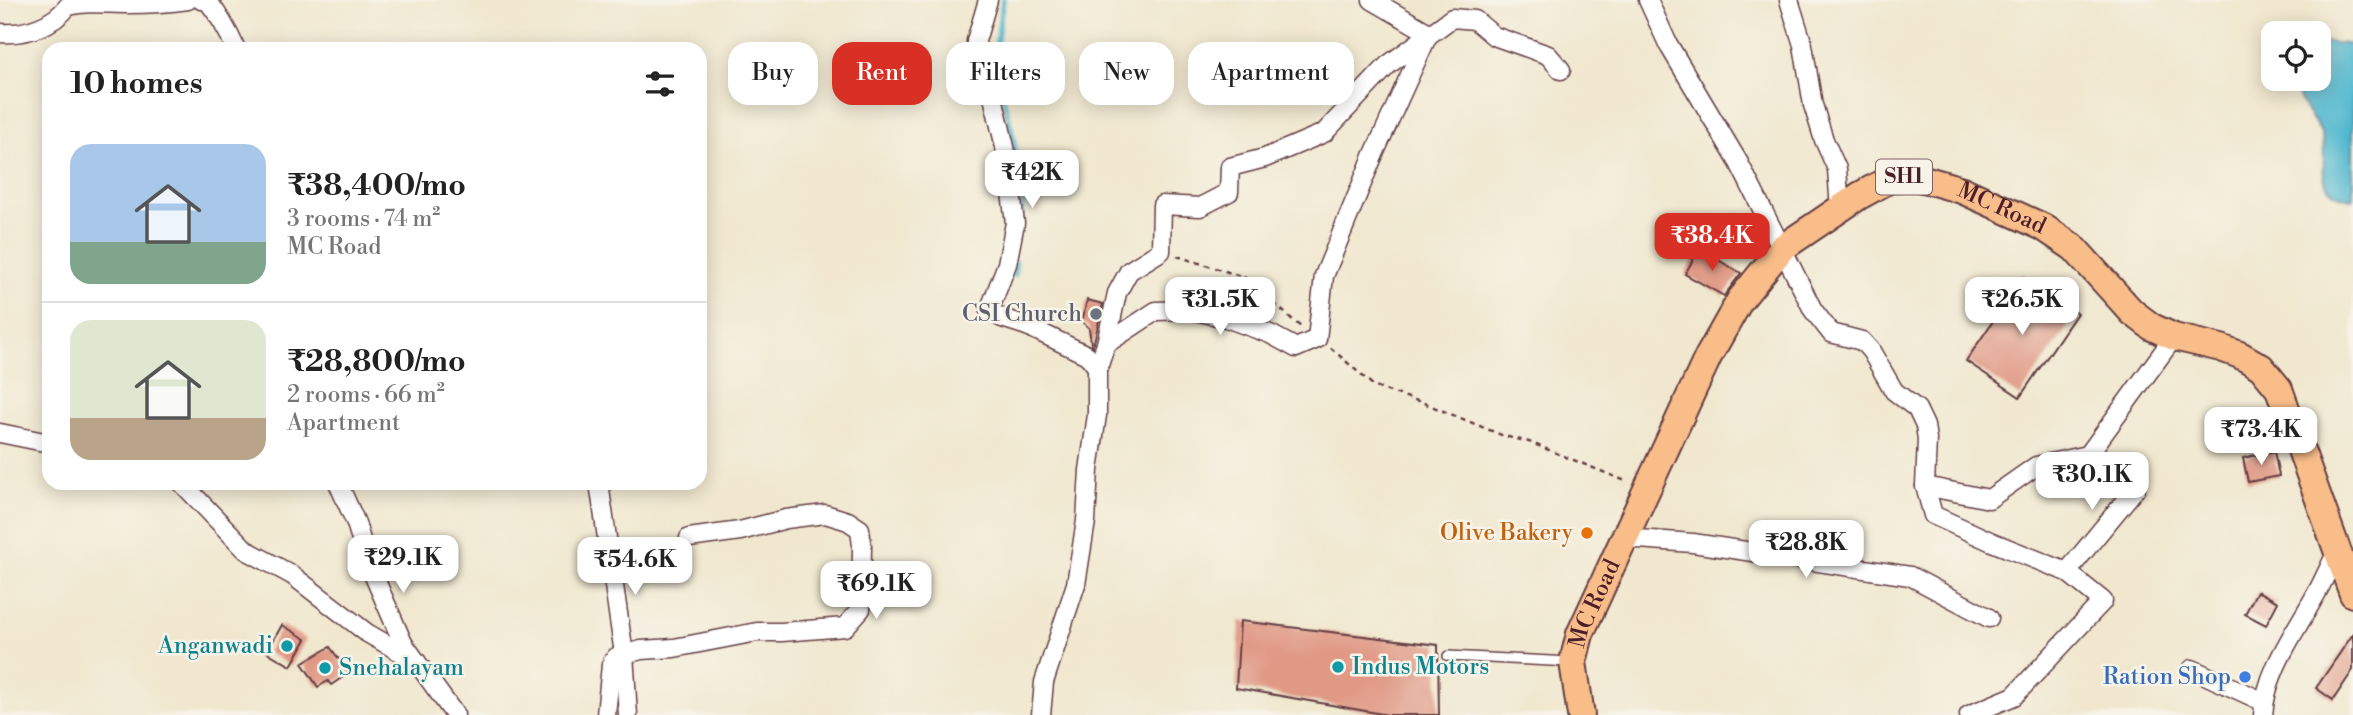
<!DOCTYPE html>
<meta charset="utf-8">
<style>
body{margin:0;font-family:"Libre Bodoni",serif;background:#f2f2f2;color:#222;height:100vh;display:flex;flex-direction:column;font-size:26px;white-space:nowrap}
*{box-sizing:border-box;margin:0}
p{font-size:23px;color:#767676}
.icon{flex:none;width:38px;height:38px;fill:none;stroke:currentColor;stroke-width:2;stroke-linecap:round;stroke-linejoin:round}
.map{position:relative;flex:1;overflow:hidden}
.sheet{position:absolute;left:42px;top:42px;width:665px;height:448px;display:flex;flex-direction:column;background:#fff;border-radius:21px;box-shadow:0 4px 18px #0003}
.sheet>*{flex:none}
.guide{position:absolute;left:728px;top:42px;width:665px;height:63px;display:flex;gap:14px}
.tools{position:absolute;left:2261px;top:21px;display:grid;gap:14px}
.tools a{display:grid;place-items:center;width:70px;height:70px;border-radius:14px;background:#fff;box-shadow:0 4px 18px #0003;font-size:35px}
.price{position:absolute;translate:-50% -60px;padding:0 16px;border-radius:14px;background:#fff;color:#222;font-size:23px;line-height:46px;filter:drop-shadow(0 2px 4px #0008)}
.price::after{content:'';position:absolute;left:50%;top:42px;width:21px;height:16px;margin-left:-10px;background:inherit;clip-path:polygon(0 0,100% 0,50% 100%)}
.price.current{background:#d93025;color:#fff}
ul{padding:0;list-style:none}
li{display:flex;align-items:center;gap:21px;height:175px;padding:0 28px}
li+li{border-top:2px solid #e0e0e0}
li span{display:grid;place-items:center;flex:none;width:196px;height:140px;border-radius:21px;color:#555}
li>.icon{margin-inline-start:auto}
span .icon{width:84px;height:84px;fill:#fffc;stroke-width:1}
li b{font-size:30px}
h2{display:flex;justify-content:space-between;align-items:center;height:84px;padding:0 28px;font-size:30px}
.pill{padding:0 24px;border-radius:21px;background:#fff;box-shadow:0 4px 18px #0003;font-size:24px;line-height:63px}
.pill.current{background:#d93025;color:#fff}
.map>svg:first-child{display:block}
</style>
<div class="map">
<svg width="2353" height="715" viewBox="0 0 2353 715">
<rect width="100%" height="100%" fill="#f7f3e8"/>
<filter id="ink" filterUnits="userSpaceOnUse"><feTurbulence type="fractalNoise" baseFrequency=".0143" numOctaves="2"/><feDisplacementMap in="SourceGraphic" scale="14" xChannelSelector="R" yChannelSelector="G"/><feConvolveMatrix kernelMatrix="1 2 1 2 8 2 1 2 1" color-interpolation-filters="sRGB"/></filter>
<filter id="wash" filterUnits="userSpaceOnUse"><feTurbulence type="fractalNoise" baseFrequency=".00686" numOctaves="4" result="noise"/><feDisplacementMap in="SourceGraphic" scale="28" xChannelSelector="R" yChannelSelector="G"/><feGaussianBlur stdDeviation="1.57" result="paint"/><feColorMatrix in="noise" values="0 0 0 0 0 0 0 0 0 0 0 0 0 0 0 0 0 1.4 0 .05"/><feComposite in="paint" operator="in"/></filter>
<g filter="url(#wash)">
<rect width="100%" height="100%" fill="#f0e7ce"/>
<path fill="#50b7cf" stroke="#4d6b7d" stroke-width="2" d="M2319,41l34,4v154c-45,-6 -22,-37 -32,-66 -4,-9 -13,-19 -18,-28 -5,-8 -7,-18 -10,-26h26z"/>
<g fill="none" stroke-linecap="round" stroke-linejoin="round">
<g stroke="#50b7cf" stroke-width="5">
<path d="M1003,0l-9,60 20,80 9,65 -1,9"/>
<path d="M1014,276l2,-14"/>
</g>
</g>
<g id="blocks">
<g fill="#e09985">
<path d="M1699,249l42,24 -17,23 -39,-22z"/>
<path d="M2023,277l54,36 -57,84 -54,-36z"/>
<path d="M1087,300l16,4 -10,42 -2,-2 -2,-16 -7,-6z"/>
<path d="M2274,451l5,25 -31,6 -5,-24z"/>
<path d="M2257,591l21,11 -12,23 -21,-11z"/>
<path d="M1240,621l198,24 1,70h-51l-152,-27z"/>
<path d="M282,625l24,14 -15,27 -24,-14z"/>
<path d="M2353,634v36l-20,30 -17,-12z"/>
<path d="M330,647l19,26 -18,12 -3,-4 -10,6 -16,-24z"/>
</g>
</g>
</g>
<g filter="url(#ink)">
<use href="#blocks" fill-opacity="0" stroke="#633d43" stroke-width="2"/>
<g fill="none" stroke-linecap="round" stroke-linejoin="round">
<defs>
<path id="service" d="M1448,656l123,6"/>
<g id="minor">
<path d="M201,0h6c12,15 21,31 29,49"/>
<path d="M988,0l-12,41v16l8,23 9,17 12,50 10,76 -8,41 -18,47 13,7 25,8 60,29 11,13"/>
<path d="M1648,0l20,44 71,119 74,147 18,23 31,8 9,10 23,40 23,18 8,17 2,13 -2,47 8,29 59,27 75,30 36,29 -89,95 -45,19"/>
<path d="M1789,0l14,45 10,60 11,35 13,29 3,40"/>
<path d="M0,33c25,2 53,-7 68,-27 21,-5 38,-2 60,-2 20,0 40,-1 60,-4"/>
<path d="M1106,344l50,-33 35,-1 35,8 44,16 26,14 21,-9 7,-63 50,-122 55,-121 -57,-33"/>
<path d="M0,433l49,10"/>
<path d="M182,483l64,67 46,25 75,58 49,28"/>
<path d="M338,483l18,40 11,37 36,83 52,72"/>
<path d="M599,483l25,171 4,61"/>
<path d="M1925,486l64,13 47,-33 52,-11 86,-118"/>
<path d="M1624,538l69,5 217,33 79,42"/>
<path d="M2067,572l69,-84 -48,-33"/>
<path d="M2192,669l72,33"/>
<path d="M606,715l5,-50 5,-8 25,-7 33,-2 83,-16h25l63,-5 16,-18 1,-63 -2,-17 -12,-8 -23,-7 -39,5 -46,12 -51,7"/>
<path d="M1041,715l3,-33 32,-98 10,-63 3,-51 8,-55v-44l9,-27 11,-51 12,-22 32,-20 1,-46 38,2 29,-15 1,-25 35,-9 59,-25 64,-68 64,-47 23,2 19,16 54,19 13,15"/>
<path d="M2263,715c3,-44 31,-81 52,-119 8,-14 14,-29 22,-44"/>
</g>
<g id="primary">
<path id="s1" d="M1581,715l-8,-53 7,-28 128,-277 32,-57 42,-52 77,-52 31,-17 23,-3 49,14 81,37 31,21 58,64 20,15 22,10 47,11 19,7 21,12 18,22 74,205"/>
</g>
</defs>
<use href="#service" stroke="#633d43" stroke-width="12"/>
<use href="#minor" stroke="#633d43" stroke-width="21"/>
<use href="#primary" stroke="#633d43" stroke-width="30"/>
<g stroke="#633d43" stroke-width="2.5" stroke-dasharray="5 5" stroke-linecap="butt">
<path d="M1177,256l67,21 58,51"/>
<path d="M1331,348l44,39 49,16 80,33 25,6 99,40"/>
</g>
<use href="#service" stroke="#fff" stroke-width="9"/>
<use href="#minor" stroke="#fff" stroke-width="18"/>
<use href="#primary" stroke="#f8bd89" stroke-width="26"/>
</g>
</g>
<circle fill="#6b7280" stroke="#f7f3e8" stroke-width="2.5" cx="1096" cy="314" r="7"/>
<circle fill="#e8710a" stroke="#f7f3e8" stroke-width="2.5" cx="1587" cy="533" r="7"/>
<g fill="#0f9aa8" stroke="#f7f3e8" stroke-width="2.5">
<circle cx="287" cy="646" r="7"/>
<circle cx="1338" cy="667" r="7"/>
<circle cx="325" cy="668" r="7"/>
</g>
<circle fill="#3f7fe0" stroke="#f7f3e8" stroke-width="2.5" cx="2245" cy="677" r="7"/>
<g text-anchor="middle" dominant-baseline="central" stroke-width="5" stroke-linejoin="round" paint-order="stroke">
<rect fill="#f7f3e8" stroke="#7e5f64" stroke-width="2" x="1876" y="159.5" width="56" height="35" rx="5"/>
<g font-size="21" font-weight="bold" fill="#4a1f2b">
<text x="1904" y="177">SH1</text>
</g>
<g font-size="23" fill="#4a1f2b" stroke="#f7f3e8">
<text stroke="none"><textPath href="#s1" startOffset="766">MC Road</textPath></text>
<text stroke="none"><textPath href="#s1" startOffset="116">MC Road</textPath></text>
</g>
<g font-size="23" fill="#5b616d" stroke="#f7f3e8" text-anchor="end">
<text x="1082" y="314">CSI Church</text>
</g>
<g font-size="23" fill="#c56008" stroke="#f7f3e8" text-anchor="end">
<text x="1573" y="533">Olive Bakery</text>
</g>
<g font-size="23" fill="#0d838f" stroke="#f7f3e8" text-anchor="start">
<text x="273" y="646" text-anchor="end">Anganwadi</text>
<text x="1352" y="667">Indus Motors</text>
<text x="339" y="668">Snehalayam</text>
</g>
<g font-size="23" fill="#366cbe" stroke="#f7f3e8" text-anchor="end">
<text x="2231" y="677">Ration Shop</text>
</g>
</g>
</svg>
<div class="tools">
<a><svg class="icon" aria-label="locate" viewBox="0 0 24 24"><circle cx="12" cy="12" r="6"/><path d="M12 2v4M12 18v4M2 12h4M18 12h4"/></svg></a>
</div>
<b class="price" style="left:1032px;top:210px">₹42K</b>
<b class="price current" style="left:1712px;top:273px">₹38.4K</b>
<b class="price" style="left:1220px;top:337px">₹31.5K</b>
<b class="price" style="left:2022px;top:337px">₹26.5K</b>
<b class="price" style="left:2261px;top:467px">₹73.4K</b>
<b class="price" style="left:2092px;top:512px">₹30.1K</b>
<b class="price" style="left:1806px;top:580px">₹28.8K</b>
<b class="price" style="left:403px;top:595px">₹29.1K</b>
<b class="price" style="left:635px;top:597px">₹54.6K</b>
<b class="price" style="left:876px;top:621px">₹69.1K</b>
<div class="guide">
<a class="pill">Buy</a>
<a class="pill current">Rent</a>
<a class="pill">Filters</a>
<a class="pill">New</a>
<a class="pill">Apartment</a>
</div>
<section class="sheet">
<h2>10 homes<svg class="icon" aria-label="filters" viewBox="0 0 24 24"><path d="M4 7h16M4 17h16"/><circle cx="9" cy="7" r="2"/><circle cx="15" cy="17" r="2"/></svg></h2>
<ul>
<li><span style="background:linear-gradient(#a9c7e8 70%,#7fa58c 0)"><svg class="icon" aria-label="home" viewBox="0 0 24 24"><path d="M3 11l9-7 9 7M6 9v11h12V9"/></svg></span><div><b>₹38,400/mo</b><p>3 rooms · 74 m²</p><p>MC Road</p></div></li>
<li><span style="background:linear-gradient(#dfe7d0 70%,#b9a48a 0)"><svg class="icon" aria-label="home" viewBox="0 0 24 24"><path d="M3 11l9-7 9 7M6 9v11h12V9"/></svg></span><div><b>₹28,800/mo</b><p>2 rooms · 66 m²</p><p>Apartment</p></div></li>
</ul>
</section>
</div>
